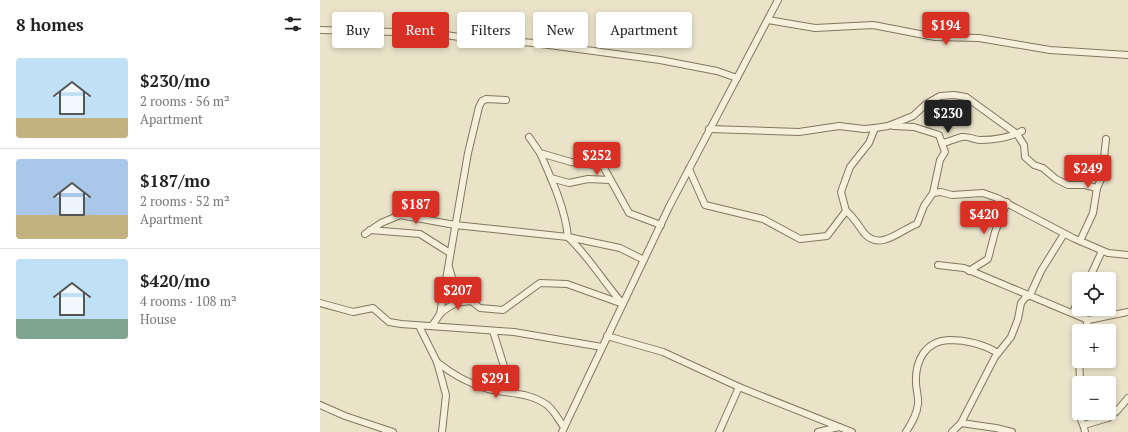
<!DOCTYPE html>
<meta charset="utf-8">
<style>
body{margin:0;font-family:"PT Serif",serif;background:#f2f2f2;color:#222;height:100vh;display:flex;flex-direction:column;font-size:15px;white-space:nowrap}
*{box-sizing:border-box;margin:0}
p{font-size:13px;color:#767676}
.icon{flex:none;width:22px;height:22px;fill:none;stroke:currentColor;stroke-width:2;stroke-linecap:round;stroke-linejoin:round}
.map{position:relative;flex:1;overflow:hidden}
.drawer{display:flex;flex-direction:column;background:#fff;width:320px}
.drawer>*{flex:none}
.top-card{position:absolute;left:12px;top:12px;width:380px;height:36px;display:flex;gap:8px}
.buttons{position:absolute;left:752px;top:272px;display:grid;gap:8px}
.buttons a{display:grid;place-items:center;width:44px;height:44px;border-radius:4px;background:#fff;box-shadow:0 2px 6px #0003;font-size:20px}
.price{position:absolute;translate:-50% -34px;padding:0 9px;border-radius:4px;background:#d93025;color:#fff;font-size:13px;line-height:26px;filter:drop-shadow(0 1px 2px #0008)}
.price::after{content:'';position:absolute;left:50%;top:24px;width:12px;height:9px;margin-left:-6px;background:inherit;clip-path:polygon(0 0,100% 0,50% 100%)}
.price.active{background:#222;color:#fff}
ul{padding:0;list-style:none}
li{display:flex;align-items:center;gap:12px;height:100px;padding:0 16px}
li+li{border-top:1px solid #e0e0e0}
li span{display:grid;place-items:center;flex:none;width:112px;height:80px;border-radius:4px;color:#555}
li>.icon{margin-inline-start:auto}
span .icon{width:48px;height:48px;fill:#fffc;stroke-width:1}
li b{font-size:17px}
h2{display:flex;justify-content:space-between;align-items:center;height:48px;padding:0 16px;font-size:17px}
.chip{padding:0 14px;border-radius:4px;background:#fff;box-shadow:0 2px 6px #0003;font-size:14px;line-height:36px}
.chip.active{background:#d93025;color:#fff}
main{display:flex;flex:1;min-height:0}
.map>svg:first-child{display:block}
</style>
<main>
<section class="drawer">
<h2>8 homes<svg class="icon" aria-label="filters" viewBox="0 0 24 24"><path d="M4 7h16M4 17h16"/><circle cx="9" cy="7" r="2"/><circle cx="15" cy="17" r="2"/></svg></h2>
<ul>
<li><span style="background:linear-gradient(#bfe0f5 75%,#c2b280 0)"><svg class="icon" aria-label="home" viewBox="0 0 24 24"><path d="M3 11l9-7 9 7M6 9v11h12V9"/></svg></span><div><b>$230/mo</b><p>2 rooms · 56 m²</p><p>Apartment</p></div></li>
<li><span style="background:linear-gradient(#a9c7e8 70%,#c2b280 0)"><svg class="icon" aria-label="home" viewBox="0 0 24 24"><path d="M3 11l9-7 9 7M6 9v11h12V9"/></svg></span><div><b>$187/mo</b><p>2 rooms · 52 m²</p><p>Apartment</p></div></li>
<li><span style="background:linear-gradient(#bfe0f5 75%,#7fa58c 0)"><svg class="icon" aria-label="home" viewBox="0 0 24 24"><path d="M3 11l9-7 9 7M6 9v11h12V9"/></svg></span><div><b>$420/mo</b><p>4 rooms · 108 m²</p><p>House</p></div></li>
</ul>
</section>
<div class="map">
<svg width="808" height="432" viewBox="0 0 808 432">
<rect width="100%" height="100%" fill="#eae3c8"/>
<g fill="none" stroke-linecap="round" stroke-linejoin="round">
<defs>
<g id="street">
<path d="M448,20l47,8 58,-3 62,12 44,1 71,12 78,5"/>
<path d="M0,30l113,3 26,4 75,6 126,17 57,11 20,7"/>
<path d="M573,126l21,1 25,8 6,17 -5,8 -7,33"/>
<path d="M389,129l90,3 40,-6 25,3 11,-1 13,-2 25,-10 13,-12 14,-8 14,-1 12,2 51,37 7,11 1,12 9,8 9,3 13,11 12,6h17l12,3"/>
<path d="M209,137l11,16 31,9 32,4 26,47 32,12"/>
<path d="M622,143c8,-1 14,-5 20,-6 7,-1 12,3 18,3 16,0 29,-2 42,-9"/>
<path d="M220,153c12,27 25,55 28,84 21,20 35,44 54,66"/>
<path d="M369,169l16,36 58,14 37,20 27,-3 19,-25c8,6 12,14 18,22 16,19 36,-3 53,-9l7,-18 9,-13 8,-1 11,3 31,-2 14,5 76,40 35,15 20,2"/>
<path d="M231,178l18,5 19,-4 22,1"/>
<path d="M526,211l-5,-19 9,-25 19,-24 6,-15"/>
<path d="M50,230l50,4 30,19"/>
<path d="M45,234l16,-11 19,-8 55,10 113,12 52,11 24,12"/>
<path d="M760,241l13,-28 4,-25 5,-11 4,-38"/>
<path d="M618,265l26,3 124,52"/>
<path d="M129,267l4,14 11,14 16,13 23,2 37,-27 27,1 56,20"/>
<path d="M649,271l19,-12 7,-27 12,-30"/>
<path d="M769,279l13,-28"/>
<path d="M0,303l33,9 20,-4 16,14 12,2 113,8 88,15"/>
<path d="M753,313l6,-16"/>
<path d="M120,314c11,-10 17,-12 32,-13"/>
<path d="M99,326l18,36 9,33 -4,37"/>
<path d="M112,326l8,-12 28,-161 11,-46 3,-6 4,-2 20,1"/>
<path d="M173,331l19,61"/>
<path d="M765,331l3,-11 40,-8"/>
<path d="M287,336l56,16 76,35 113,45"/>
<path d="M759,354l1,29"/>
<path d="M117,362c15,12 32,22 51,27 21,5 41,3 59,16 7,5 12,16 17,22"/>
<path d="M0,405l25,11 48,16"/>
<path d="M759,409c-1,9 5,14 6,23"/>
<path d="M641,423l34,-66 16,-20 7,-18 3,-16 4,-5 5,-3 11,-24 23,-37"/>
<path d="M764,425l24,-7 9,-7 11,-13"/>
<path d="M242,432l107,-225 109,-207"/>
<path d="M399,432l20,-45"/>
<path d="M498,432l21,-5"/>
<path d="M586,432c5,-8 11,-17 12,-28 1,-7 -2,-14 -2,-21 -1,-22 9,-42 33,-43 18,0 34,4 49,13"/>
<path d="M632,432l9,-9 35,5 16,4"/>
</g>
</defs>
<use href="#street" stroke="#84765e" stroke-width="8"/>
<use href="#street" stroke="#f6f0da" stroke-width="6"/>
</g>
</svg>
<div class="buttons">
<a><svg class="icon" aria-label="locate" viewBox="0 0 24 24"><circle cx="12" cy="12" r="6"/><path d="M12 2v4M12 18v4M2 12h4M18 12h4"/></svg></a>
<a>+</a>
<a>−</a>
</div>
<b class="price" style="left:626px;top:46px">$194</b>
<b class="price active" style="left:628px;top:134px">$230</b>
<b class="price" style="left:277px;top:176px">$252</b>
<b class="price" style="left:768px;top:189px">$249</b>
<b class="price" style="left:96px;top:225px">$187</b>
<b class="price" style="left:664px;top:235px">$420</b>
<b class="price" style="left:138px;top:311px">$207</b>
<b class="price" style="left:176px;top:399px">$291</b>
<div class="top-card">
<a class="chip">Buy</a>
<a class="chip active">Rent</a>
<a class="chip">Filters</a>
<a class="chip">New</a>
<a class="chip">Apartment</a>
</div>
</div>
</main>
